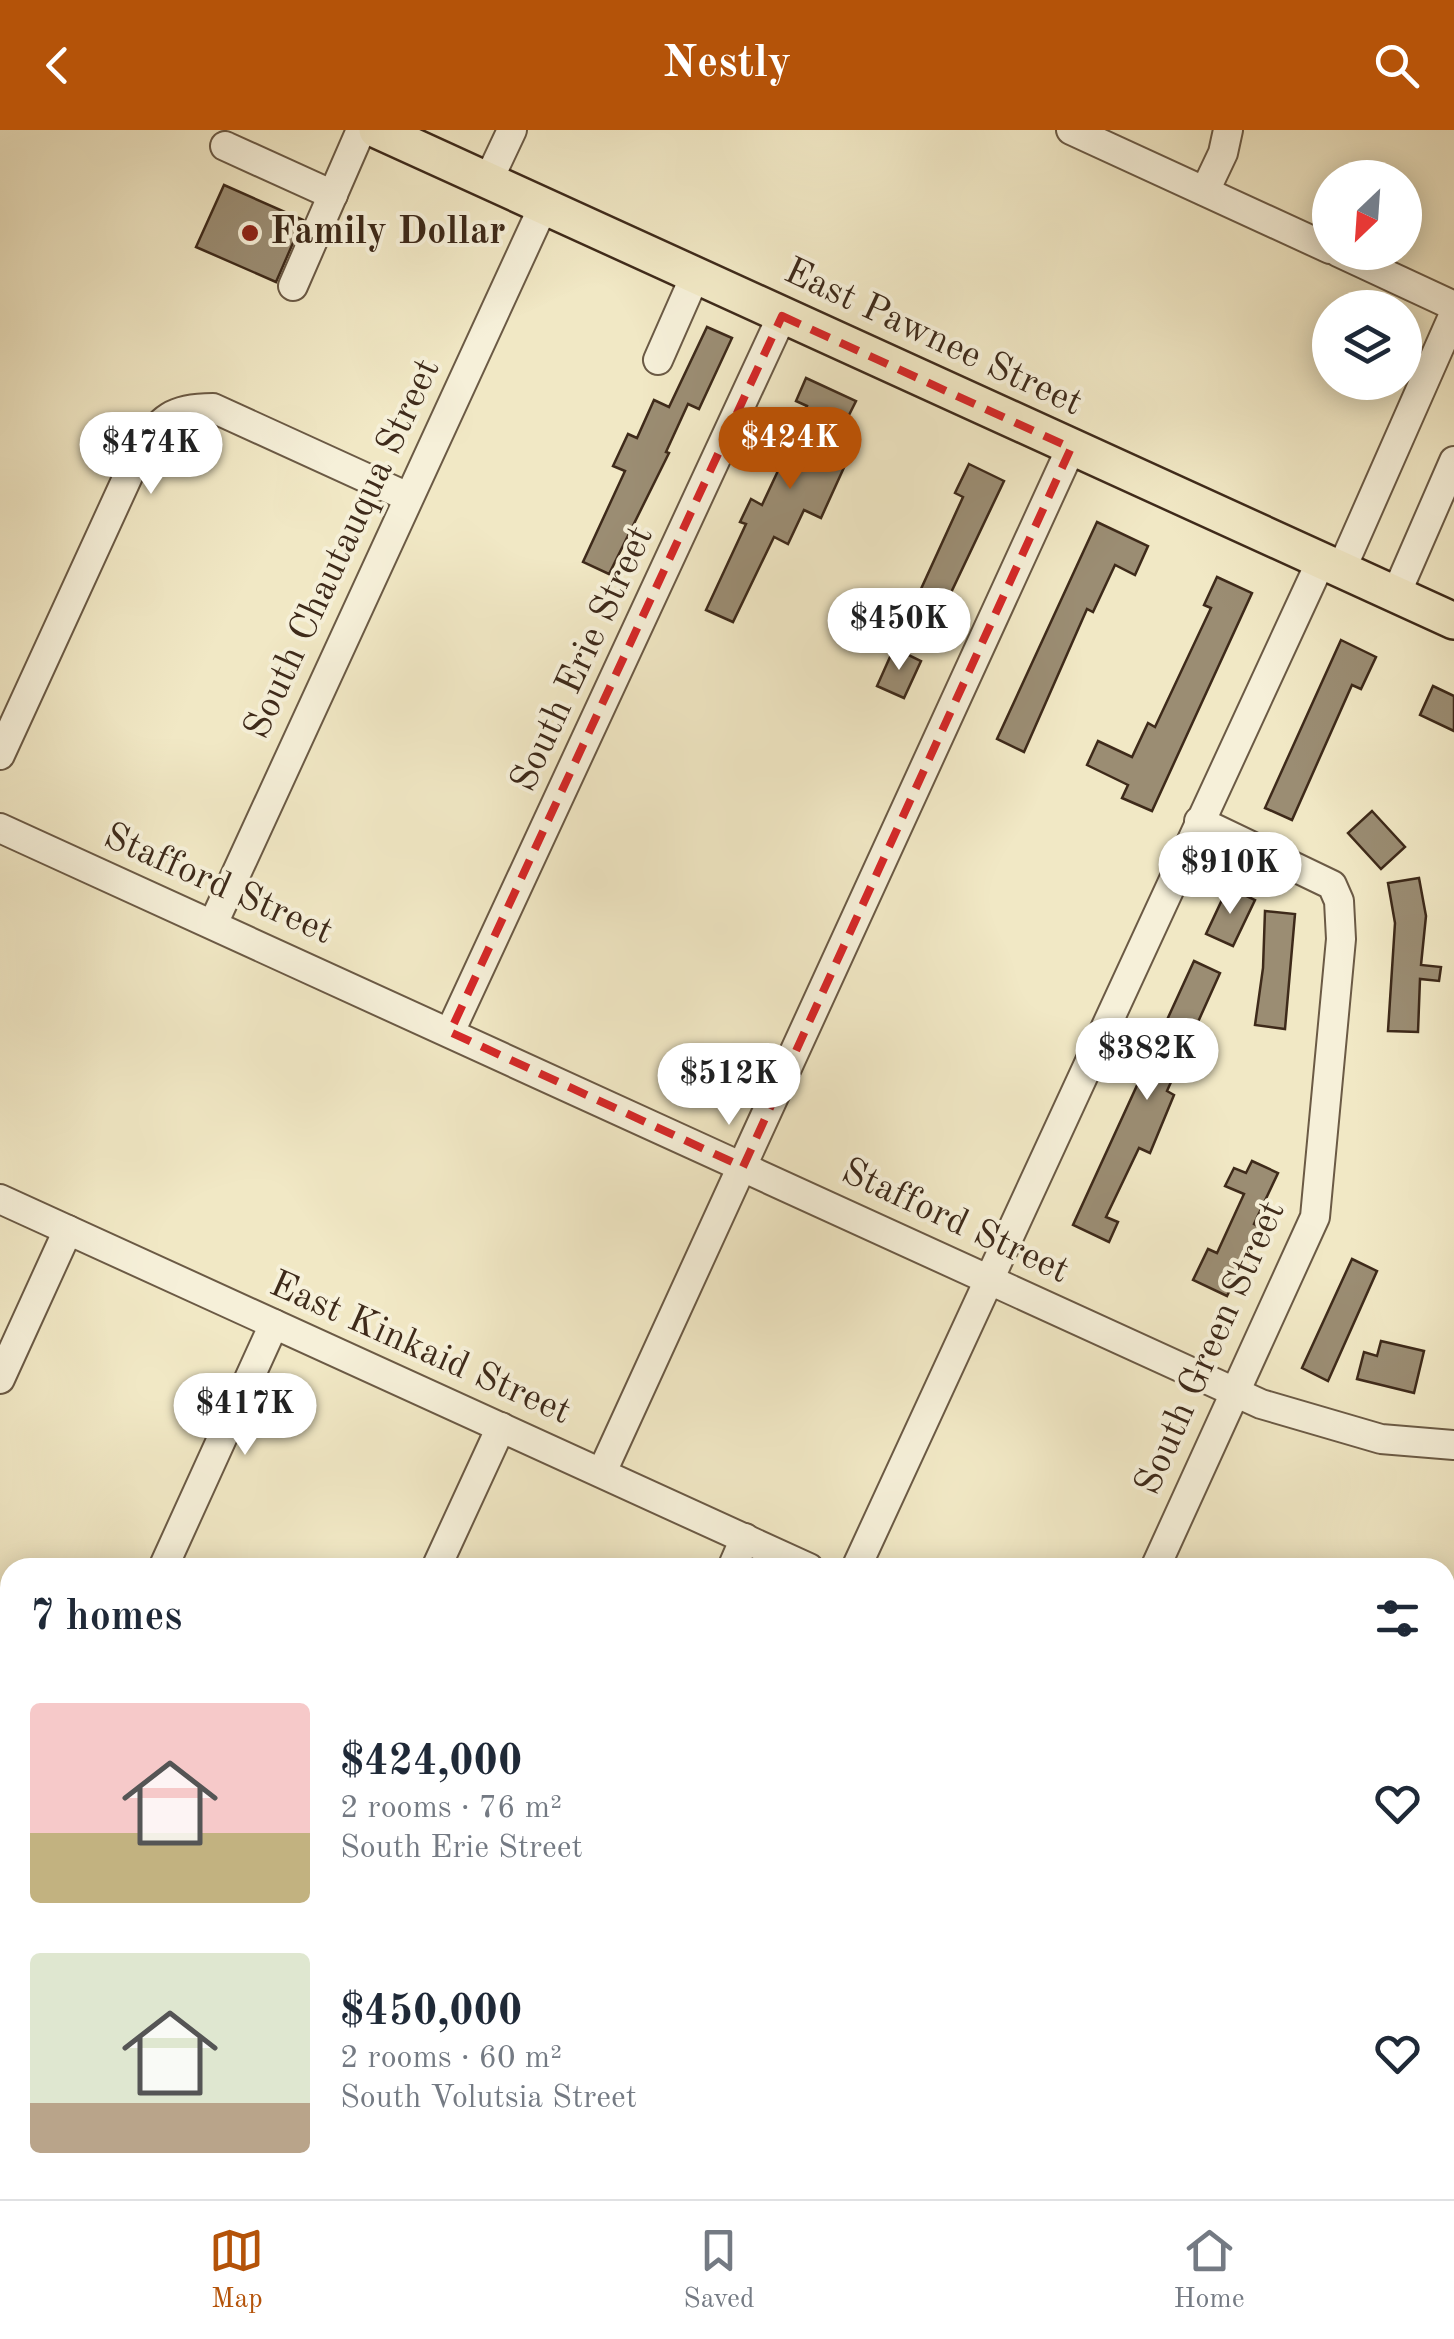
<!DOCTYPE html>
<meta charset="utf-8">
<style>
body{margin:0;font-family:"Old Standard TT",serif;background:#f6f6f7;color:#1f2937;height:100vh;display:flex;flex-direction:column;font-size:38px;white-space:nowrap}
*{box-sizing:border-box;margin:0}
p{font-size:32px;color:#747a83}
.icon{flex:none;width:55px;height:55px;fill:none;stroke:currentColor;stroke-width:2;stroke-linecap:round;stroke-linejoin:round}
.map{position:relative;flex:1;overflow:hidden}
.sheet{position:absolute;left:0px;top:1428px;width:1455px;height:642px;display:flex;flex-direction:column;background:#fff;border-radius:30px 30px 0 0;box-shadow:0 5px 25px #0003}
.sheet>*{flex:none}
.needle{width:65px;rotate:205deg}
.controls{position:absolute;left:1312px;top:30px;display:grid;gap:20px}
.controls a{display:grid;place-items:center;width:110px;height:110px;border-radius:50%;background:#fff;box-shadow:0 5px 25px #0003;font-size:50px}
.price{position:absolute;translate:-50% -85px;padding:0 22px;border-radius:35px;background:#fff;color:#222;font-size:32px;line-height:65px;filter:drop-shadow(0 2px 5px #0008)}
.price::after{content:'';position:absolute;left:50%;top:60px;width:30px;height:22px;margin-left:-15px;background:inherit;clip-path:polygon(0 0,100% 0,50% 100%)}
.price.active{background:#b45309;color:#fff}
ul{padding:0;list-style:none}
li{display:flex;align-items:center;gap:30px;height:250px;padding:0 30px}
li span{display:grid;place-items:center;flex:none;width:280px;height:200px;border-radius:10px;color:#555}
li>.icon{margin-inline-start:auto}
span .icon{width:120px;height:120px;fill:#fffc;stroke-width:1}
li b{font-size:42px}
h2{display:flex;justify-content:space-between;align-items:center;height:120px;padding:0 30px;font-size:42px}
header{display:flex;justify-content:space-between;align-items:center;height:130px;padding:0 30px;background:#b45309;color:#fff;font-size:45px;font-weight:700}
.tabs{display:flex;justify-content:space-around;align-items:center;height:140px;border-top:2px solid #e0e1e3;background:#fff;font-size:28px;color:#747a83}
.tabs a{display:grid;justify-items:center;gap:5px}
.tabs .active{color:#b45309}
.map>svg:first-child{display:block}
</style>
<header><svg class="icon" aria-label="back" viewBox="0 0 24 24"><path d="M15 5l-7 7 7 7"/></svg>Nestly<svg class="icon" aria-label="search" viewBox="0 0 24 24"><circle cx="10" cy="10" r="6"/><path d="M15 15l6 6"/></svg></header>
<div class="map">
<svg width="1454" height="2069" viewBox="0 0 1454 2069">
<rect width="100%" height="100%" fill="#f1e8c5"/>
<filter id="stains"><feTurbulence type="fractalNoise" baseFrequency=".002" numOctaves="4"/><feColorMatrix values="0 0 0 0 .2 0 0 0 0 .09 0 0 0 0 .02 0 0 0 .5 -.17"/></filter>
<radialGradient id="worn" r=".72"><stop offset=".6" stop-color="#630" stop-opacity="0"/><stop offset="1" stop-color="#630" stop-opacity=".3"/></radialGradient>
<g fill="#9b8d73" stroke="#3e2a1a" stroke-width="2.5">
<path d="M224,55l79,35 -27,62 -80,-35z"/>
<path d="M707,197l25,11 -33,71 -11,-5 -22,48 3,1 -60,121 -26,-12 42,-91 -12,-5 15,-32 9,4 17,-38 15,7z"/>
<path d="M806,248l50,23 -16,32 16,8 -35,77 -17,-8 -16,34 -14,-7 -41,85 -27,-12 40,-86 -6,-2 11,-23 11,6 29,-62 16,-37 -11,-5z"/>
<path d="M969,334l35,17 -57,120 -26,-12 42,-92 -8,-4z"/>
<path d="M1097,392l51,24 -13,29 -20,-10 -22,47 -6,-3 -63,143 -27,-13z"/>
<path d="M1217,447l35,16 -100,218 -30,-13 6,-13 -41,-20 11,-24 34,16 16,-34 7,4 56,-119 -7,-3z"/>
<path d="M1341,510l35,17 -15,32 -9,-4 -60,135 -27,-12z"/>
<path d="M894,518l27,13 -17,37 -27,-12z"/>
<path d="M1433,556l21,10v35l-34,-16z"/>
<path d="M1372,681l33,36 -24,22 -33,-36z"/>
<path d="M1419,748l7,38 -5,49 20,2 -2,14 -19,-2 -2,53 -30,-1 7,-108 -7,-40z"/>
<path d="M1228,757l27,13 -22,46 -27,-12z"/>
<path d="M1265,781l30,3 -10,115 -30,-4 8,-57z"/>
<path d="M1194,831l26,12 -53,118 7,4 -24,58 -11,-5 -33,69 12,5 -9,20 -36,-17z"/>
<path d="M1252,1031l26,12 -24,51 5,3 -32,69 -34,-16 15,-31 9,4 27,-59 -19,-8 9,-18 12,5z"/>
<path d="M1352,1129l25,12 -49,110 -26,-13z"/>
<path d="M1381,1211l43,10 -10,42 -57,-14 7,-27 13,4z"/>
</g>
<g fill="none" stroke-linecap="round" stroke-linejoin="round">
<defs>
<g id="minor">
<path d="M1071,0l259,119"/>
<path d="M225,16l108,49"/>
<path d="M488,51l24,-51"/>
<path d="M1205,61l18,-38 5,-23"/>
<path d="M1338,122l116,54"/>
<path d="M293,156l68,-156"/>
<path d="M658,230l37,-84"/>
<path d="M1341,440l113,-256"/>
<path d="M1396,464l58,-133"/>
<path d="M0,625l140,-305c22,-32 32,-42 73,-42l195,89"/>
<path d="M0,698l1261,576 120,35 73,6"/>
<path d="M213,794l330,-717"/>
<path d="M450,902l332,-716"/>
<path d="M0,1069l809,369"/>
<path d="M0,1249l68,-149"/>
<path d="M602,1342l469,-1024"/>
<path d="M163,1438l111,-244"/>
<path d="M436,1438l65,-141"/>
<path d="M732,1438l13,-30"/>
<path d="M856,1438l465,-1007"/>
<path d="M1155,1438l160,-351 26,-278 -2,-38 -7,-16 -133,-64"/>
<path d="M0,1685l10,5"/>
<path d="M1445,1727l9,4"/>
<path d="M0,1794l10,-22"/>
<path d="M1445,1881l9,-20"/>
<path d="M833,2060l20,9"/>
<path d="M146,2069l4,-9"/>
<path d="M445,2069l4,-9"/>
<path d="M743,2069l4,-9"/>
<path d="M1040,2069l4,-9"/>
<path d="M1359,2069l4,-9"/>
</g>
<path id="major" d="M377,0l1077,491"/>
</defs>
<use href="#minor" stroke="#6b5a45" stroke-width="32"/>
<use href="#major" stroke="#3e2a1a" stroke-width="40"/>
<use href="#minor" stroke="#f6f0d9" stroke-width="28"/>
<use href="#major" stroke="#f1e8c5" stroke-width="35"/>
</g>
<path fill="none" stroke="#d62828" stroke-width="8" stroke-dasharray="20 12" stroke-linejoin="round" d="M782,186l289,132 -328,719 -293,-135z"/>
<circle fill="#8f2418" stroke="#f6f0d9" stroke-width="4" cx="250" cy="103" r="10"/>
<g text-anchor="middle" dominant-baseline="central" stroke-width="8" stroke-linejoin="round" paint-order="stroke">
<g font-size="38" font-weight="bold" fill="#3e2a1a" stroke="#f6f0d9" text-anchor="start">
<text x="270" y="103">Family Dollar</text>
</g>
<g font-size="38" fill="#3e2a1a" stroke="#f6f0d9">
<text transform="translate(933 208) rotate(25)">East Pawnee Street</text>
<text transform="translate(343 419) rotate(-65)">South Chautauqua Street</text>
<text transform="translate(583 529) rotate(-65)">South Erie Street</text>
<text transform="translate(218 755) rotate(24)">Stafford Street</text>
<text transform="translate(955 1092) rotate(25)">Stafford Street</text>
<text transform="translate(1211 1218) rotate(-66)">South Green Street</text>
<text transform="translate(420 1219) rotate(24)">East Kinkaid Street</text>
</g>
</g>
<rect width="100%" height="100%" filter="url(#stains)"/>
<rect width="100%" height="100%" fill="url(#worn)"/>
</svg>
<div class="controls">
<a><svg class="needle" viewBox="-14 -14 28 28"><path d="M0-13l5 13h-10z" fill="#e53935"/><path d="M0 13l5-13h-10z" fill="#747a83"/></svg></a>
<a><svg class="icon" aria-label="layers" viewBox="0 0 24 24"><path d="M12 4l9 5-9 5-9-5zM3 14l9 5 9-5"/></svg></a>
</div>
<b class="price active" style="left:790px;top:362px">$424K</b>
<b class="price" style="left:151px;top:367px">$474K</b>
<b class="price" style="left:899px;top:543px">$450K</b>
<b class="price" style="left:1230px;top:787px">$910K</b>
<b class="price" style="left:1147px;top:973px">$382K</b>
<b class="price" style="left:729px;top:998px">$512K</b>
<b class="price" style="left:245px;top:1328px">$417K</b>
<section class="sheet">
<h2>7 homes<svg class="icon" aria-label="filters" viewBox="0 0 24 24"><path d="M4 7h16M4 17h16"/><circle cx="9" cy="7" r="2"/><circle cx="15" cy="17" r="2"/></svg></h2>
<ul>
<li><span style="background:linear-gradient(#f6c9c9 65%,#c2b280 0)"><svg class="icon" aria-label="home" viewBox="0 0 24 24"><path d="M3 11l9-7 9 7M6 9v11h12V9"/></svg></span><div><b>$424,000</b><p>2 rooms · 76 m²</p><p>South Erie Street</p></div><svg class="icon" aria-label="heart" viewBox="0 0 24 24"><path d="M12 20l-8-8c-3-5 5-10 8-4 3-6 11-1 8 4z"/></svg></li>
<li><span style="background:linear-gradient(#dfe7d0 75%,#b9a48a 0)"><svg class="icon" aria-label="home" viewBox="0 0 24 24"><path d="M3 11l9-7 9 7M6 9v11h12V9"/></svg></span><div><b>$450,000</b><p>2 rooms · 60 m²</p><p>South Volutsia Street</p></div><svg class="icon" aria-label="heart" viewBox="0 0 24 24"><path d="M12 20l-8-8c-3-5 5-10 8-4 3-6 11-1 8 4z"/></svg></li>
</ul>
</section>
</div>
<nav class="tabs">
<a class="active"><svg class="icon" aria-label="map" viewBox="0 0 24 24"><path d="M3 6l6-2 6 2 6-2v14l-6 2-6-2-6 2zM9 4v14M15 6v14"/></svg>Map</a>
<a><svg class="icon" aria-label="saved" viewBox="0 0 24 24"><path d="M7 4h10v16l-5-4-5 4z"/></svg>Saved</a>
<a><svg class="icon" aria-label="home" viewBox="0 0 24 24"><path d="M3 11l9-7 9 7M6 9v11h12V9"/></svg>Home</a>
</nav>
